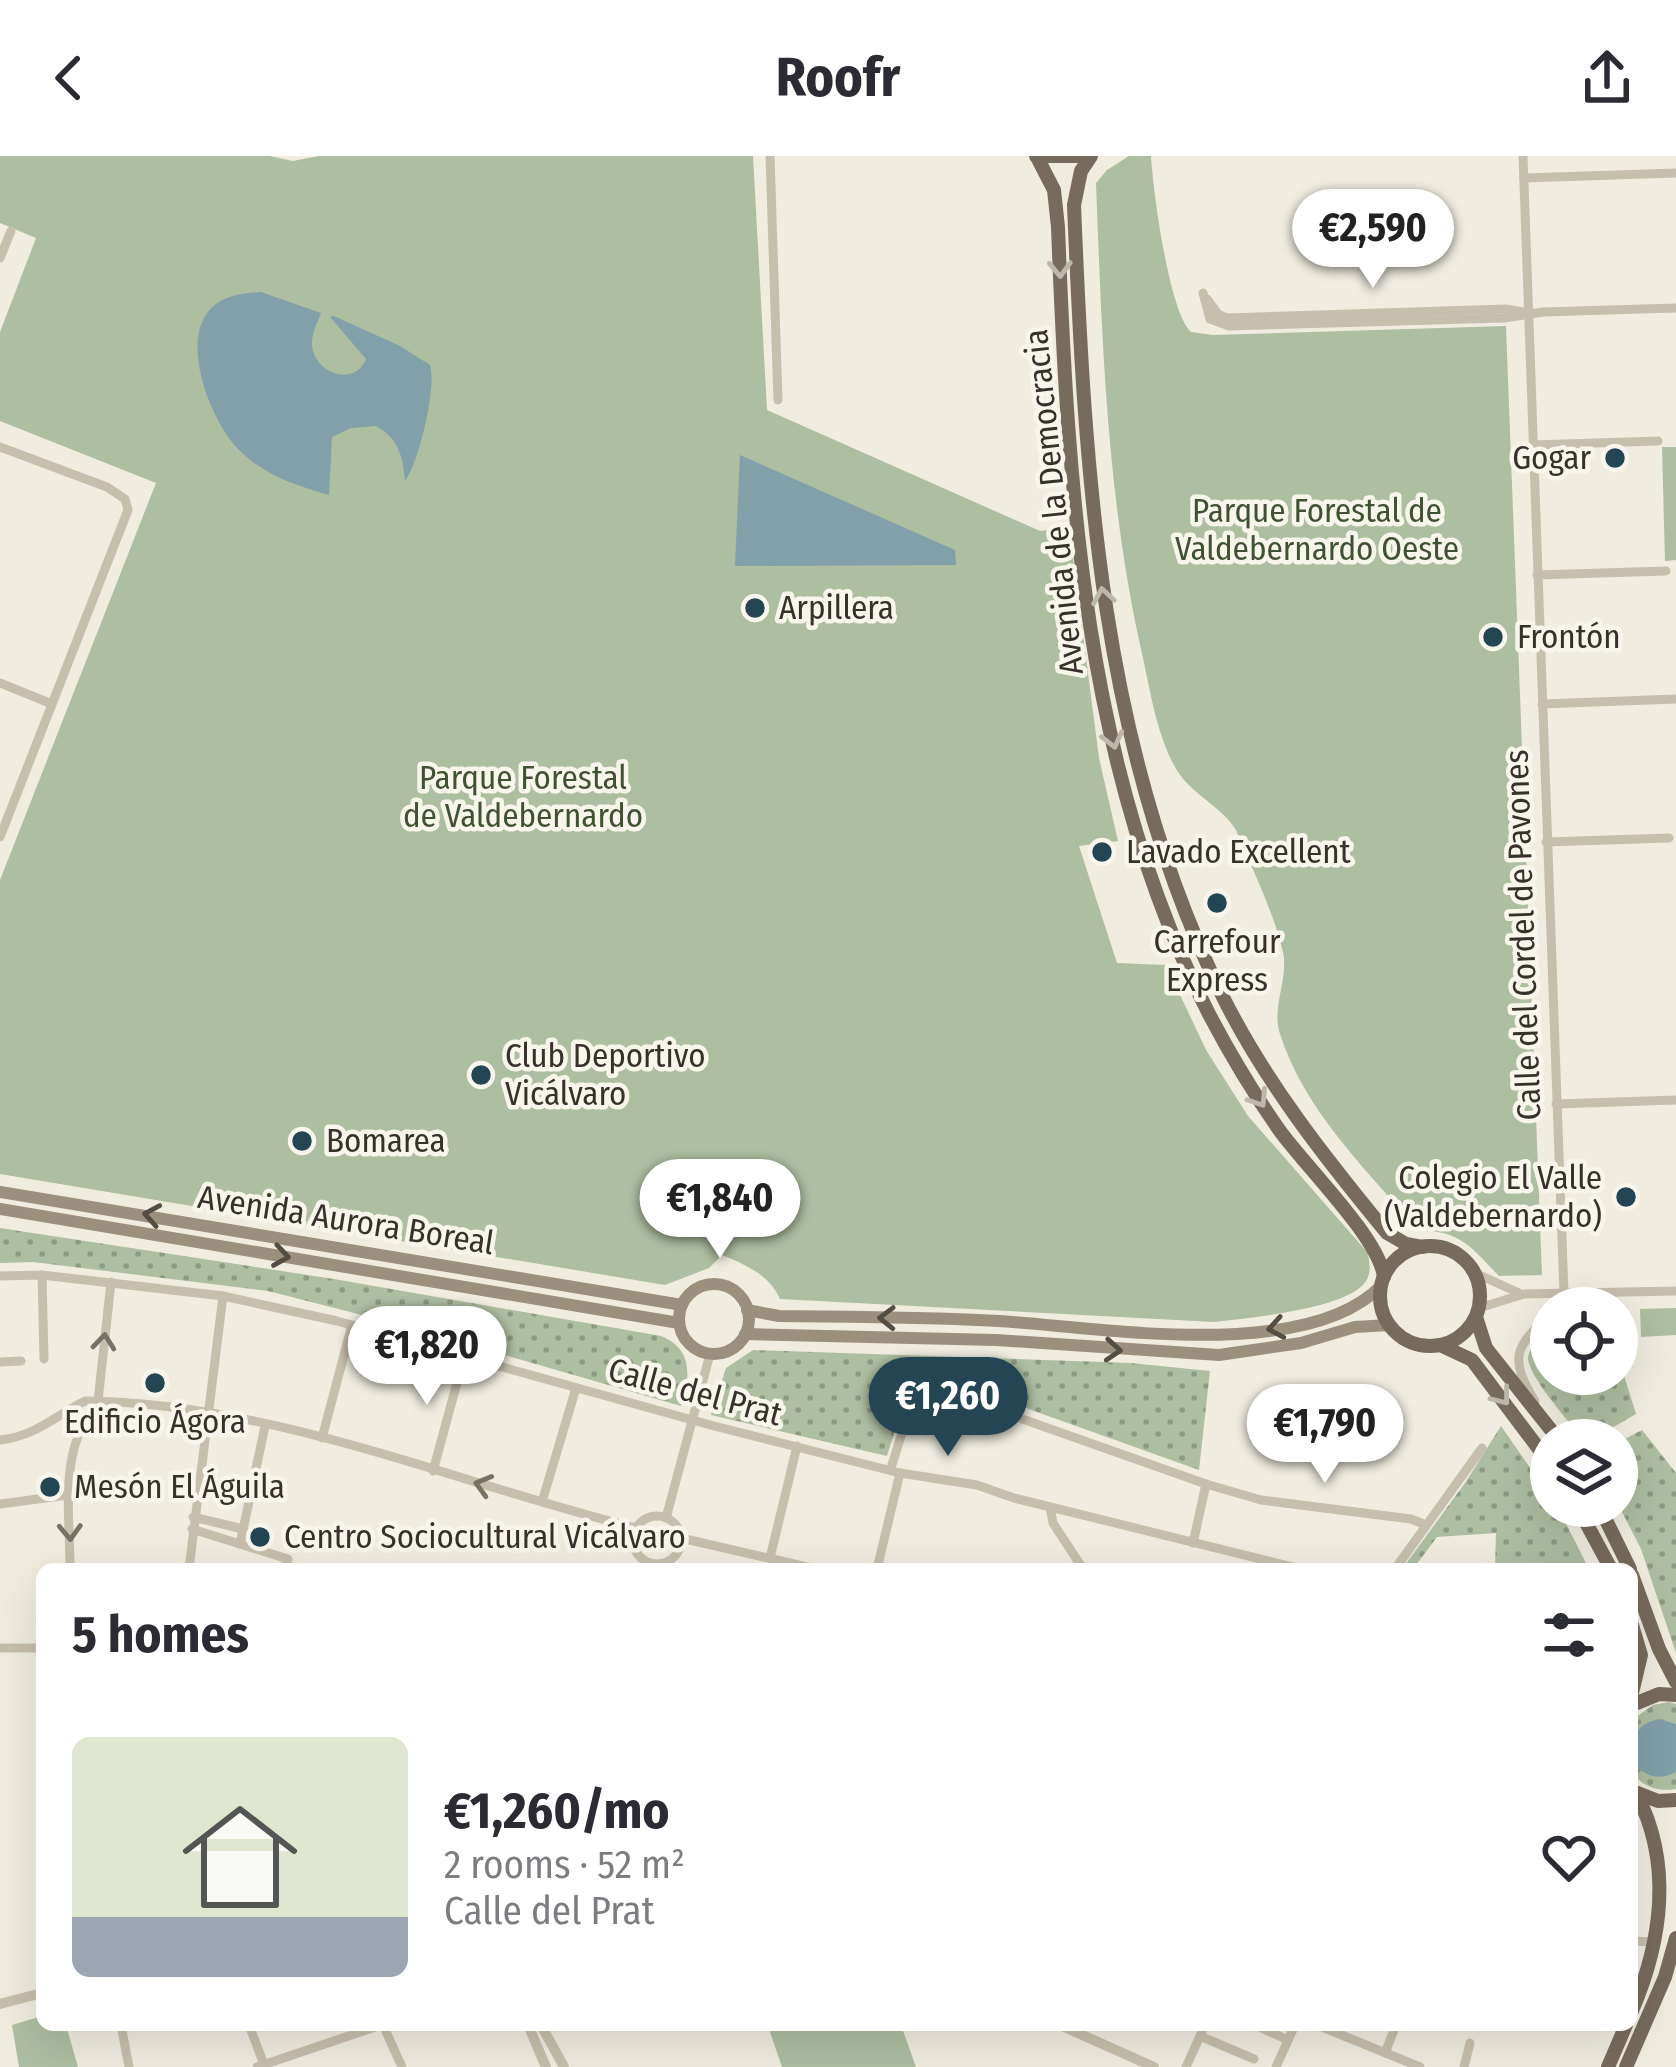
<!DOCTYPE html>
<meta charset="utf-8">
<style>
body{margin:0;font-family:"Fira Sans Condensed",sans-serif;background:#f7f7f7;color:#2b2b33;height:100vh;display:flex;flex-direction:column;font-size:45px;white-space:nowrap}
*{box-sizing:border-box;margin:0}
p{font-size:39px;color:#7c7c81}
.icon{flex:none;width:66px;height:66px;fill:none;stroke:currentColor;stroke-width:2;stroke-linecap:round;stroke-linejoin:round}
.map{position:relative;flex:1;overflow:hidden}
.sheet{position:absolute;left:36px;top:1407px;width:1602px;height:468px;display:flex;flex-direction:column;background:#fff;border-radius:18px;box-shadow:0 12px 48px #0002}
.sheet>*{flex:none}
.tools{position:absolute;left:1530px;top:1131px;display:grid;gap:24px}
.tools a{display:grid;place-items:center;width:108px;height:108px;border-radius:50%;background:#fff;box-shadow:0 12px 48px #0002;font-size:60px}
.price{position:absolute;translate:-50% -102px;padding:0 27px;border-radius:42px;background:#fff;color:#222;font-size:39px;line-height:78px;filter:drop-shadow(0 3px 6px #0008)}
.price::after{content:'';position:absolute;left:50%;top:72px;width:36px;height:27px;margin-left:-18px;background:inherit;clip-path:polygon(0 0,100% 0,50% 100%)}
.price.on{background:#244654;color:#fff}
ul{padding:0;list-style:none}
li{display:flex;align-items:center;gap:36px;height:300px;padding:0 36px}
li span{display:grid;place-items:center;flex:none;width:336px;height:240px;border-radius:18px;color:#555}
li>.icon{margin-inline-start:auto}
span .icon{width:144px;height:144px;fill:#fffc;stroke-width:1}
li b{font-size:51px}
h2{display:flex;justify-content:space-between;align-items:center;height:144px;padding:0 36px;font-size:51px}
header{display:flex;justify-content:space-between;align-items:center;height:156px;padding:0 36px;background:#fff;font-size:54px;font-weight:700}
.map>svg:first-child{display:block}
</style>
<header><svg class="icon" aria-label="back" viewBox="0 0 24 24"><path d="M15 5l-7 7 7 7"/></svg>Roofr<svg class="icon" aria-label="share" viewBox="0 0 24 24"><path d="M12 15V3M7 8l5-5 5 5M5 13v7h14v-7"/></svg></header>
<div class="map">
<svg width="1676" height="1911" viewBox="0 0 1676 1911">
<defs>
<pattern id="grass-dots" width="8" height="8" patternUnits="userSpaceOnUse" patternTransform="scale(3)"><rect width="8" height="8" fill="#aebea1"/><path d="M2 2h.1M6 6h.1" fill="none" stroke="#8e9b83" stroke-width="1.8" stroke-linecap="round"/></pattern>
</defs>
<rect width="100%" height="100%" fill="#f0ece0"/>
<g fill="url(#grass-dots)">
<path d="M0,1072l334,51 327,57c33,13 29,42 20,70l-280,-81 -133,-34 -235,-29 -33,1z"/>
<path d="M1551,1170v48h66v-21l19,61 -45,26h-8c-12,-16 -55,-64 -55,-82 1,-11 16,-24 23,-32z"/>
<path d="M753,1194l378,13 79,8 -11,99 -285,-102 -27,88 -176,-41 15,-47z"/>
<path d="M1501,1270l50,72v8l7,2 31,61h-94l1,-36 -59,4 -24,32 -8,-4 60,-82z"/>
<path d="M1642,1274l34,43v180l-35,-104 -24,-47v-59z"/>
<path d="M1669,1546l7,2v85c-18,3 -31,-2 -44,-15v-54l21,-15z"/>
</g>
<g fill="#aebea1">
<path d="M0,0h269l24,5 26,-5h434l14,254 273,121 29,-4 30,231 19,83 -39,5 38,117 49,2 40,85 42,66 120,137c1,10 4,18 -2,28 -17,28 -119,37 -152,41l-434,-23c-10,-24 -34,-34 -58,-44l-13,13 -44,17 -665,-111v-294l156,-397 -156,-62v-89l36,-94 -36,-15z"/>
<path d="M1129,0h22c2,34 18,156 40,176l22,3 293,-9 36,949 -43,1c-28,-29 -38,-45 -81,-46 -51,-60 -113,-118 -138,-196 -9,-27 9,-55 3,-82 -10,-42 -31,-83 -47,-122 -15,-24 -42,-34 -58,-58 -20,-32 -27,-77 -35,-114 -36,-156 -41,-316 -47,-475l11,-13z"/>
<path d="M1662,291h14v113l-11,1z"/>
<path d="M1676,1152v27l-35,2 -1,-28z"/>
<path d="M42,1860v9h24l12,42h-59l-7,-42z"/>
<path d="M772,1869h129l15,42h-134l-12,-35z"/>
</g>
<g fill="#82a0aa">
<path d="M261,136l60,21c-3,8 -9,20 -9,29 -1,30 42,47 54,17l-36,-42 4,-1 66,30 30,19c7,22 -11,97 -25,116 -2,-25 -7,-43 -29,-55l-25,2 -19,9 -3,58c-35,-10 -64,-19 -91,-46 -27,-27 -63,-115 -22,-145 12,-9 30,-11 45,-12z"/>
<path d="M740,299l215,95 1,15 -221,1z"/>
<path d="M1659,1563l17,5v48c-17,9 -32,5 -43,-11 -2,-22 2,-37 26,-42z"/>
</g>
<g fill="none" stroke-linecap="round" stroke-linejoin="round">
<g stroke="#c7bfad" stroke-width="9">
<path d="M770,0l8,244"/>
<path d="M1523,0l41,1138"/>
<path d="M1524,22l152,-5"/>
<path d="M0,102l11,-27"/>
<path d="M1203,137l7,26 19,7 275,-8 39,-6 133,-4"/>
<path d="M1207,143l11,15 9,4 279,-9 17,3"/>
<path d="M1533,289l125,-4"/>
<path d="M0,291l107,40 18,12 3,11 -128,327"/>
<path d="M1537,419l129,-4"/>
<path d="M0,527l52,21"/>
<path d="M1542,548l134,-5"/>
<path d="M1546,686l123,-4"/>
<path d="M1556,948l120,-4"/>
<path d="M1475,1117l44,20"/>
<path d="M42,1119l2,84"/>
<path d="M0,1120l42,-1 181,21 114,25 377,105 186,47 77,12 37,13 287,71"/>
<path d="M1479,1152l45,-14 152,-3"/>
<path d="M0,1206l21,-1"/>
<path d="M98,1245l13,-119"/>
<path d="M1535,1245c-28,-46 -18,-54 16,-89"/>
<path d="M322,1282l30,-113"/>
<path d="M0,1284c36,-4 55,-24 85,-39 189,2 370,82 551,127"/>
<path d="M891,1312l27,-86 288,102 55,16 150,19 15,6"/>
<path d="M433,1315l31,-114"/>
<path d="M542,1346l34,-114"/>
<path d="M0,1348l68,-9"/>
<path d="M1050,1351l3,16 30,46"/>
<circle cx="657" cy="1384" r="24"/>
<path d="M193,1361l50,12"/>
<path d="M666,1362l44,-164"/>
<path d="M192,1373l48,15 25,-118"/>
<path d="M681,1382l135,31"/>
<path d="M1193,1387l13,-59"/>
<path d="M240,1388l48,15 -3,10"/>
<path d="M770,1402l27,-112"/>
<path d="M70,1413c0,-60 -12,-119 28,-168"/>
<path d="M189,1413l34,-273"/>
<path d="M877,1413l23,-96"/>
<path d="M1395,1413l87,-121"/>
<path d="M0,1492h42"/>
<path d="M1632,1785l23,1"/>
<path d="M121,1869l8,42"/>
<path d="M249,1869l16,42"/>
<path d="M383,1869l19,42"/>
<path d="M1255,1869l33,15"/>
<path d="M1317,1869l103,42"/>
<path d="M1200,1880l54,23"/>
<path d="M1385,1897l11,-28"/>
<path d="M257,1911l124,-42"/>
<path d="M1186,1911l19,-42"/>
<path d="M1276,1911l19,-42"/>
<path d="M1464,1911l6,-24"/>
</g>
<g stroke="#c7bfad" stroke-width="10">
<path d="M0,1848l42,-11"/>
<path d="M528,1869l18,42"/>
<path d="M541,1869l23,42"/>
<path d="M1060,1869l94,42"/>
</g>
<g stroke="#9b8f7e" stroke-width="12">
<path d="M0,1036l682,113"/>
<path d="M0,1053l679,114"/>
<circle cx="714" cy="1163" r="35"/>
<path d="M747,1154l32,6c73,1 147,1 220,5 101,6 307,43 383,-36"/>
<path d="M745,1178l251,6 223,15 82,-12 54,-16 34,-2"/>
</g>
<g stroke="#776b5d" stroke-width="14">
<path d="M1036,0h47"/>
<path d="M1091,0l-10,15 -7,34c11,270 26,543 148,790 43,87 104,164 165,238l19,11 16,3"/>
<path d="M1037,1l17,33 4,37c10,266 27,546 151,787 21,40 45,80 71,117 26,36 99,107 104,146"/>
<circle cx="1430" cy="1140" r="50"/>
<path d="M1476,1161l10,31 73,92"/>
<path d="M1440,1189l32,15 79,105"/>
<path d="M1577,1350l34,63"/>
<path d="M1599,1350l31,63"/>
<path d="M1632,1419l27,74 17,33"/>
<path d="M1632,1469l9,30 -9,38"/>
<path d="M1632,1549l27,-11 17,1"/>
<path d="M1635,1636l23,9 18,-1"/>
<path d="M1632,1855c30,-70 41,-148 4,-218"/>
<path d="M1608,1911l18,-42"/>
<path d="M1626,1911l39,-90 11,-39"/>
</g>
</g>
<defs><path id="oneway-chevron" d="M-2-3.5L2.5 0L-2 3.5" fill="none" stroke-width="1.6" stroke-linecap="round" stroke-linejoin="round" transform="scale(3)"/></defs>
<g stroke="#beb7ac">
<use href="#oneway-chevron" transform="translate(1060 113) rotate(88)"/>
<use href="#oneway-chevron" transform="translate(1103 440) rotate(-99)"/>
<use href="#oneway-chevron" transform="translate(1113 584) rotate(76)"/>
<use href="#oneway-chevron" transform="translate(1259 943) rotate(57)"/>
<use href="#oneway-chevron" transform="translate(1502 1241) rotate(52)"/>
</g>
<g stroke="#544d44">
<use href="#oneway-chevron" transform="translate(152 1059) rotate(-170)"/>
<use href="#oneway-chevron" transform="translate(281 1100) rotate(9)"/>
<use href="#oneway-chevron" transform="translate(887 1162) rotate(-179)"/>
<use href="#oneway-chevron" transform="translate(1276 1172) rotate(170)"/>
<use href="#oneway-chevron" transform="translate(1113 1194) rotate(4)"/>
</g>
<g stroke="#777166">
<use href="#oneway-chevron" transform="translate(104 1186) rotate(-84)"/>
<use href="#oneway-chevron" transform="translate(483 1329) rotate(-164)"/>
<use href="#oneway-chevron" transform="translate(70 1376) rotate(88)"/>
</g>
<g fill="#244654" stroke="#f8f5ec" stroke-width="4.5">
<circle cx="1615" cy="302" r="12"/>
<circle cx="755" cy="452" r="12"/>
<circle cx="1493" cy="481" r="12"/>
<circle cx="1102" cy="696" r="12"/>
<circle cx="1217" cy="747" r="12"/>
<circle cx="481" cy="919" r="12"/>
<circle cx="302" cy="985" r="12"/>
<circle cx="1626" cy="1041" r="12"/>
<circle cx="155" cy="1227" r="12"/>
<circle cx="50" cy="1331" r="12"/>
<circle cx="260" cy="1381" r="12"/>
</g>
<g text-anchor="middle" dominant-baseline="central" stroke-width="9" stroke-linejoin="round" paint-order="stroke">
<g font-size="33" fill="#36312b" stroke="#f8f5ec" text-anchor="start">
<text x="1591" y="302" text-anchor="end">Gogar</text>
<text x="779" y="452">Arpillera</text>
<text x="1517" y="481">Frontón</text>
<text x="1126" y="696">Lavado Excellent</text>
<text x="1217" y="786" text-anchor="middle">Carrefour<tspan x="1217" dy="38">Express</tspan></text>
<text x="505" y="900">Club Deportivo<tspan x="505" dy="38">Vicálvaro</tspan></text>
<text x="326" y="985">Bomarea</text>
<text x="1602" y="1022" text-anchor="end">Colegio El Valle<tspan x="1602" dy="38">(Valdebernardo)</tspan></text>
<text x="155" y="1266" text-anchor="middle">Edificio Ágora</text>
<text x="74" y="1331">Mesón El Águila</text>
<text x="284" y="1381">Centro Sociocultural Vicálvaro</text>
</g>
<g font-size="33" fill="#36312b" stroke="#f8f5ec">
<text transform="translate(1054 346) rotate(-96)">Avenida de la Democracia</text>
<text transform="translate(1523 779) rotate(-92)">Calle del Cordel de Pavones</text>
<text transform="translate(346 1064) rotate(9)">Avenida Aurora Boreal</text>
<text transform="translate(695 1236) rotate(15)">Calle del Prat</text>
</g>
<g font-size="33" fill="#3f5231" stroke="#f8f5ec">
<text x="1317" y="355">Parque Forestal de<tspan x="1317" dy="38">Valdebernardo Oeste</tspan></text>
<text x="523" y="622">Parque Forestal<tspan x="523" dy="38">de Valdebernardo</tspan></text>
</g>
</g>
</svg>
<div class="tools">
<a><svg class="icon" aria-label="locate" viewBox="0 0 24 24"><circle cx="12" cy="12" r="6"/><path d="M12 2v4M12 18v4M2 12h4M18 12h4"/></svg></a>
<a><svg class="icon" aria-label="layers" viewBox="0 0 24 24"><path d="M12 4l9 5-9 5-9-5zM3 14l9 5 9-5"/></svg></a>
</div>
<b class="price" style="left:1373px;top:135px">€2,590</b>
<b class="price" style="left:720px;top:1105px">€1,840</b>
<b class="price" style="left:427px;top:1252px">€1,820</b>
<b class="price on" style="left:948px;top:1303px">€1,260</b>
<b class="price" style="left:1325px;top:1330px">€1,790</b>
<section class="sheet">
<h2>5 homes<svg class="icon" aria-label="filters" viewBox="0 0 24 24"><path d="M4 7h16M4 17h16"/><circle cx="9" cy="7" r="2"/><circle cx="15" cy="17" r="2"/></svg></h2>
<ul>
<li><span style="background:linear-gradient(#dfe7d0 75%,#9aa5b1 0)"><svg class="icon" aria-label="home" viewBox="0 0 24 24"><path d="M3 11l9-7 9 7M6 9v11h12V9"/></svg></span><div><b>€1,260/mo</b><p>2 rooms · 52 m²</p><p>Calle del Prat</p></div><svg class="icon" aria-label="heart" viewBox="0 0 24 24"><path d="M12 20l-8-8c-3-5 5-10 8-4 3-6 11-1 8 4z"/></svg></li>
</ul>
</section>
</div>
